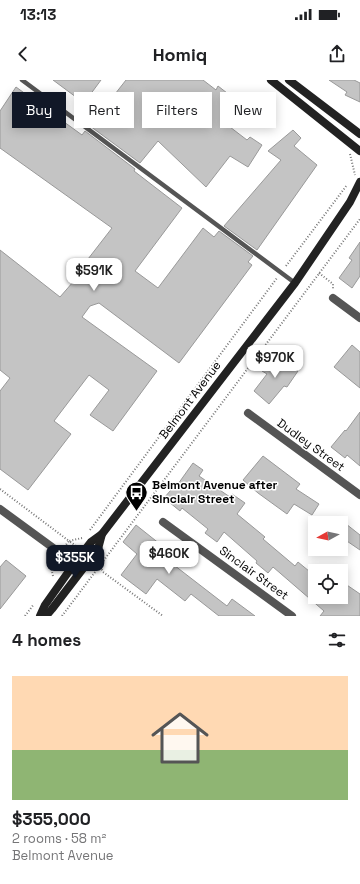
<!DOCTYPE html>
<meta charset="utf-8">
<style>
body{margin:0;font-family:"Space Grotesk",sans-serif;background:#f6f6f6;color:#202124;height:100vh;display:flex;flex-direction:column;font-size:15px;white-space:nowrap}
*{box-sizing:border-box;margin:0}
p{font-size:13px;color:#757577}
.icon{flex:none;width:22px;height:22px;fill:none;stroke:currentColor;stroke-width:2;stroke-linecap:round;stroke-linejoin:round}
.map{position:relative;height:536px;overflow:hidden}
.side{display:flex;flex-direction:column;background:#fff;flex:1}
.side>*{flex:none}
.guide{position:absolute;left:12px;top:12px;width:336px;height:36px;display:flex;gap:8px}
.needle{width:26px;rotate:262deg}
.controls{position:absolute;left:308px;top:436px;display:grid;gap:8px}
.controls a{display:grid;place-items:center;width:40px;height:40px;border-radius:0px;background:#fff;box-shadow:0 2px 10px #0003;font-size:20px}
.price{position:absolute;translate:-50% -34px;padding:0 9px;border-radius:8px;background:#fff;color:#222;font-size:13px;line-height:26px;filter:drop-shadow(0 1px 2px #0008)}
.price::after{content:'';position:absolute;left:50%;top:24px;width:12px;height:9px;margin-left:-6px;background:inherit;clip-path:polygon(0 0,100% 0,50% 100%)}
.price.selected{background:#111827;color:#fff}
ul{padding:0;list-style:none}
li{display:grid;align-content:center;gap:8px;height:212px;padding:0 12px}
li+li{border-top:1px solid #e0e0e0}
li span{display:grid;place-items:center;height:124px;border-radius:0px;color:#555}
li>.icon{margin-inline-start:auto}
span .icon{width:72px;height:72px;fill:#fffc;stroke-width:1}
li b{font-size:17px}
h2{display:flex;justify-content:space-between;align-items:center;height:48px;padding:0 12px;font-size:17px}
.pill{padding:0 14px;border-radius:0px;background:#fff;box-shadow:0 2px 10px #0003;font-size:14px;line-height:36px}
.pill.selected{background:#111827;color:#fff}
.status{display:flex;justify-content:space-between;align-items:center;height:28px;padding:0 20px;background:#fff;direction:ltr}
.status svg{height:11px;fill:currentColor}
header{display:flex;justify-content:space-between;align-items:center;height:52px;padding:0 12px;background:#fff;font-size:18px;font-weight:800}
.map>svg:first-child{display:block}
</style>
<div class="status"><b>13:13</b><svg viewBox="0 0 49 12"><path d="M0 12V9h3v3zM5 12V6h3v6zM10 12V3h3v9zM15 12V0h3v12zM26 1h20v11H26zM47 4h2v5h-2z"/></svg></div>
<header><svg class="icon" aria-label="back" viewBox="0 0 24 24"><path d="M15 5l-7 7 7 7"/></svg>Homiq<svg class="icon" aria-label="share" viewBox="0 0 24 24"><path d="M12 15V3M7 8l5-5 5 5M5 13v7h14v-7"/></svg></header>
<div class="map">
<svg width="360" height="536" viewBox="0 0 360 536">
<rect width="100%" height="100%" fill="#fff"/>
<g fill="#c4c4c4" stroke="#999">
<path d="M53,0h48l-17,23z"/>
<path d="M126,0h77l13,10 2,-4 27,21 -15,20 17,13 3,-3 12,8 -14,22 -18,-11 -24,31 -48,-46 -18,22 -50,-37z"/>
<path d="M329,0h25l6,3v19l-15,-7 2,-3z"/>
<path d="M16,7l66,48 3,-4 50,38 -1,2 48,37 -47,63 23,17 45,-60 11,9 5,-6 34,25 -5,6 4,3 -73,98 -80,-60 -9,3 -8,11 75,54 -44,60 -23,-16 19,-25 -20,-15 -35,46 17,13 -43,56 -28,-21v-78l10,-13 -10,-8v-120l60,47 13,-15 -2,-1 41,-53 -112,-80v-37z"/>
<path d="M293,50l8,8 -7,8 23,19 -60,85 -33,-24 57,-66 -13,-9z"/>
<path d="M360,162v34l-8,12 -13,-10 13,-18 -3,-2z"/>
<path d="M352,265l8,7v36l-26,-21z"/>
<path d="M273,275l25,16 -11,16 -3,-1 -15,18 -15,-13 13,-17 -5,-3z"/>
<path d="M360,332v54l-13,-11 -2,3 -14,-11 14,-17 1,1z"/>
<path d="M263,376l37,28 -4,5 23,15 -7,11 -18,-11 -7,10 -29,-21 -15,-13z"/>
<path d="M193,383l10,7 -4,6 31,21 2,-3 13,9 -8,11 28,23 -2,2 32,27 3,-4 17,14v21h26v-16l19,13v22h-40l4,-5 -51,-44 -5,6 -12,-10 1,-2 -33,-29 -7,10 -12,-9 3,-4 -26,-21 -2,3 -16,-13 13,-15 1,1z"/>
<path d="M341,440l19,15v15l-19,-13z"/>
<path d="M136,445l39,31 -5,6 57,44 5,-7 23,17h-36l-28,-22 -6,7 -28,-22 -11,15 -25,-19 16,-21 -14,-12z"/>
<path d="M6,480l20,16 -26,33v-42z"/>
</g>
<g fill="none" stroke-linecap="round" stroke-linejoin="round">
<g stroke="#777" stroke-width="2" stroke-dasharray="1 2" stroke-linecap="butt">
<path d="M350,74l5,21"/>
<path d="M286,186l61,-81"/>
<path d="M319,193l14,11v5"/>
<path d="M0,409l69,52 -4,5"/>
<path d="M90,450l187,-252"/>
<path d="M76,466l-7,-5 13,-3"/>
<path d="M99,484l4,8 60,44"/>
<path d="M53,496l-3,-13 3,-3"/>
<path d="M25,536l9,-12"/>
<path d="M62,536l298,-397"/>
</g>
<path stroke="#555" stroke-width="4.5" d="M22,0l273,203"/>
<g stroke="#555" stroke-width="8">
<path d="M333,218l27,20"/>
<path d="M248,333l112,82"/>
<path d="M0,429l82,60"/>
<path d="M163,442l129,94"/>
</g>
<g stroke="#222" stroke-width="8">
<path d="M271,0l89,71"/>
<path d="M289,0l71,54"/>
<path d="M40,536l5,-11 29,-41 17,-22 11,-8"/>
<path d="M46,536l6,-7 46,-60 4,-15 193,-251 55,-81 10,-20"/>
</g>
</g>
<defs>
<symbol id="bus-pin" viewBox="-11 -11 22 30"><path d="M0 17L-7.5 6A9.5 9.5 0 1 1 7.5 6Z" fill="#000" stroke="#fff"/><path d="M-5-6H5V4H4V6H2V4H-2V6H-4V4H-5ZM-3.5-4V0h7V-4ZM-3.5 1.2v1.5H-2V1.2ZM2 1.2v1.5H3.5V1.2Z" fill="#fff"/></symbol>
</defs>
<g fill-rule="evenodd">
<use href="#bus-pin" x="124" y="400" width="25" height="34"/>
</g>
<g text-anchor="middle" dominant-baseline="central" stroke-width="3" stroke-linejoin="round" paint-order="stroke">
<g font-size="12" fill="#000" stroke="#fff">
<text transform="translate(190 320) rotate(-53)">Belmont Avenue</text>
<text transform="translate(311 365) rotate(36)">Dudley Street</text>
<text transform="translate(254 493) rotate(36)">Sinclair Street</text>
</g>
<g font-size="12" font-weight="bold" fill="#000" stroke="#fff" text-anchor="start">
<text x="152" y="405">Belmont Avenue after<tspan x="152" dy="14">Sinclair Street</tspan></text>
</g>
</g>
</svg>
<div class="controls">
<a><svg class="needle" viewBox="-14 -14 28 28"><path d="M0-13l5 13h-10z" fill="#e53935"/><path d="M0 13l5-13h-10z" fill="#757577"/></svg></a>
<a><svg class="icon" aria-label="locate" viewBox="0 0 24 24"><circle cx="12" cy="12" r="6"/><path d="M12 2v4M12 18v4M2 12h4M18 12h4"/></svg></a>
</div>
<b class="price" style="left:94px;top:212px">$591K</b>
<b class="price" style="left:275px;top:299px">$970K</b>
<b class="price" style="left:169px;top:495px">$460K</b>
<b class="price selected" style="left:75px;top:499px">$355K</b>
<div class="guide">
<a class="pill selected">Buy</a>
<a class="pill">Rent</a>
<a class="pill">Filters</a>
<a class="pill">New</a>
</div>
</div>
<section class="side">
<h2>4 homes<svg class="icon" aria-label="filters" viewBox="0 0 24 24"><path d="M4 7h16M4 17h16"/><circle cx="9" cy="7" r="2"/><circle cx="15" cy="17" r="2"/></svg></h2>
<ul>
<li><span style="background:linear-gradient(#ffd9b3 60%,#8fb573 0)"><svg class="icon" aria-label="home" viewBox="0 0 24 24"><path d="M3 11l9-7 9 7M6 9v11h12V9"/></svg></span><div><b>$355,000</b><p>2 rooms · 58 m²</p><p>Belmont Avenue</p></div></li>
</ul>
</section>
